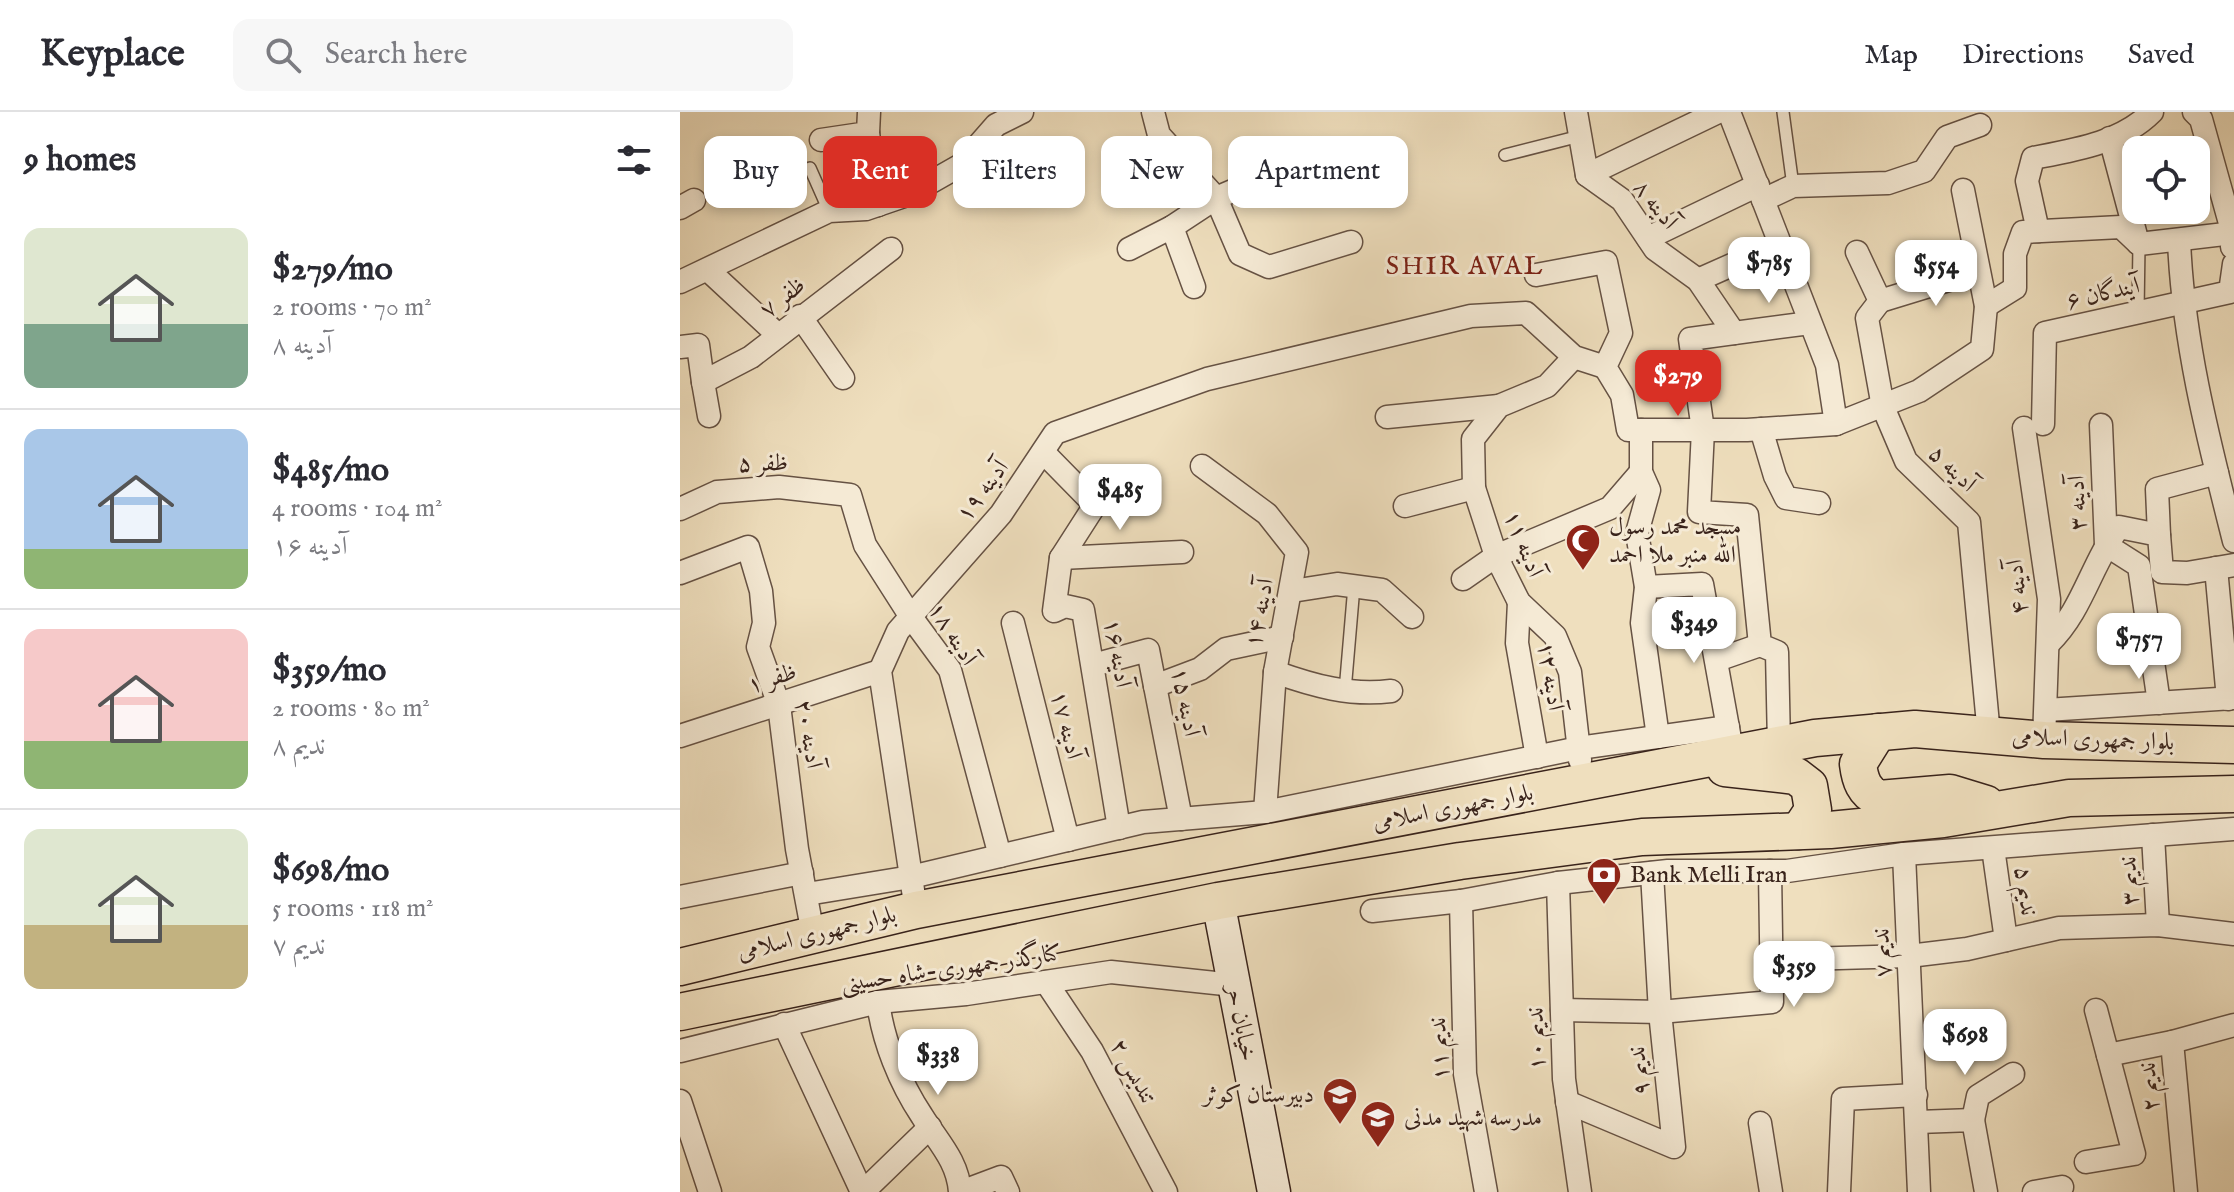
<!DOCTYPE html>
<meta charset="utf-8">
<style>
body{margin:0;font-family:"IM FELL English",Amiri,serif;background:#f7f7f7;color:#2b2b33;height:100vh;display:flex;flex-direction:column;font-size:30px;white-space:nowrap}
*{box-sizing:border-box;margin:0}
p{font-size:26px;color:#7c7c81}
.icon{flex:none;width:44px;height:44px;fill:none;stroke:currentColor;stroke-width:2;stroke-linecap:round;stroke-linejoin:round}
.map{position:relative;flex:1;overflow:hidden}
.details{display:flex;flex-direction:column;background:#fff;width:680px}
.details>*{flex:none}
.hud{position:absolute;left:24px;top:24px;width:760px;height:72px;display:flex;gap:16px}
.tools{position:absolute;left:1442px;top:24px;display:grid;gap:16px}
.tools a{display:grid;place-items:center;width:88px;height:88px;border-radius:16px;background:#fff;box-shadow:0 4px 12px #0003;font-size:40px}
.price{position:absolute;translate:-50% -68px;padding:0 18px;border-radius:16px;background:#fff;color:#222;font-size:26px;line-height:52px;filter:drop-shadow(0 2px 4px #0008)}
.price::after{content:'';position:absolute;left:50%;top:48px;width:24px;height:18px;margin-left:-12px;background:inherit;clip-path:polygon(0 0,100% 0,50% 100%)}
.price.current{background:#d93025;color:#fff}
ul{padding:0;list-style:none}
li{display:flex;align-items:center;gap:24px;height:200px;padding:0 24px}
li+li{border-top:2px solid #e1e1e2}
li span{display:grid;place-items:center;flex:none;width:224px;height:160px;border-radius:16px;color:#555}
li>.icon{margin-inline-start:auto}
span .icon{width:96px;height:96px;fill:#fffc;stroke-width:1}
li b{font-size:34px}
h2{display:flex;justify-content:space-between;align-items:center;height:96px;padding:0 24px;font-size:34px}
.chip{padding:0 28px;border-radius:16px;background:#fff;box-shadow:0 4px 12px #0003;font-size:28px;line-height:72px}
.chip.current{background:#d93025;color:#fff}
header{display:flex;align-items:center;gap:48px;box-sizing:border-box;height:112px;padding:0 40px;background:#fff;border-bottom:2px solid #e1e1e2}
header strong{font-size:38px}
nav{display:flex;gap:44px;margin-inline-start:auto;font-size:28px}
.search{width:560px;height:72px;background:#f7f7f7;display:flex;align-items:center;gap:20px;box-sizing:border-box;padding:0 28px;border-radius:16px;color:#7c7c81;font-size:30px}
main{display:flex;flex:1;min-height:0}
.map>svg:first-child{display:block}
</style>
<header>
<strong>Keyplace</strong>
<div class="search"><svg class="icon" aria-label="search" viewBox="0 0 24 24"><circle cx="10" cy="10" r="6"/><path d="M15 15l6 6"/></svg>Search here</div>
<nav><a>Map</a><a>Directions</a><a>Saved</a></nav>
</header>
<main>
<section class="details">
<h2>9 homes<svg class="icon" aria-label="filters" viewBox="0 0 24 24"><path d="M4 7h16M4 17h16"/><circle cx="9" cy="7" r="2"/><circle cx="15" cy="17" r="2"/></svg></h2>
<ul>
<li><span style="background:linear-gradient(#dfe7d0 60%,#7fa58c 0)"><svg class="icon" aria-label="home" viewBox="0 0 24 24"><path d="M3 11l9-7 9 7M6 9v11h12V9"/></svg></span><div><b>$279/mo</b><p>2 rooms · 70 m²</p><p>آدینه ۸</p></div></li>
<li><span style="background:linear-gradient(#a9c7e8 75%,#8fb573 0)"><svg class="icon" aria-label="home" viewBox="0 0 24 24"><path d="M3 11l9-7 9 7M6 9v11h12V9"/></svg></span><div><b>$485/mo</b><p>4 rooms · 104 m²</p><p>آدینه ۱۶</p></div></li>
<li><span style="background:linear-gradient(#f6c9c9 70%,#8fb573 0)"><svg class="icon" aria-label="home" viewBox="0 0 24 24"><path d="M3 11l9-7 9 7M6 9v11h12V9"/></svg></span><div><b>$359/mo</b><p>2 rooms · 80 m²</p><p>ندیم ۸</p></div></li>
<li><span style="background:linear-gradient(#dfe7d0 60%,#c2b280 0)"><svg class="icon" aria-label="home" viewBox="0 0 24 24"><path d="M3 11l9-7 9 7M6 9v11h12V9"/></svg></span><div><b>$698/mo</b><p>5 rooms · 118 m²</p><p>ندیم ۷</p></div></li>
</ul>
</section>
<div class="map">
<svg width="1554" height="1080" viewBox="0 0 1554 1080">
<rect width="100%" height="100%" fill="#efdfbe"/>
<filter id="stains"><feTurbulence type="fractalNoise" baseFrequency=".0025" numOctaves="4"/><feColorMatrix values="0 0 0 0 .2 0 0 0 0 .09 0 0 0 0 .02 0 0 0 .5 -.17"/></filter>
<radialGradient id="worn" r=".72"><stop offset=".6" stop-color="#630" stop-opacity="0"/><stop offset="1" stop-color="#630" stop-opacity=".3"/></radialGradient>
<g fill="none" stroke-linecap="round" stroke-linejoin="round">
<defs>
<g id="service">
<path d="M1103,0l10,74"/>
<path d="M825,43l75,-19"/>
<path d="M130,56l19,43"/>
<path d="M1458,201l1,-69"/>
<path d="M665,579l9,-105"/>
</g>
<g id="minor">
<path d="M473,0l6,23 57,63 24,56 29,13 82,-25"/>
<path d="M896,0l11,63 35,25 33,49 43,31 36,53 -44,6 13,91 -4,82 48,3 13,130 17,7 2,93"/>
<path d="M1049,0l98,253 9,59"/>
<path d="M1514,0l7,7 32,115 -1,13"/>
<path d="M188,21l10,72"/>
<path d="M1430,26l28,105"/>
<path d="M141,28l47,-7 1,-21"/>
<path d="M907,63l131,-63"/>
<path d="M1083,88l30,-14 95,-3 36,-12 23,-34 33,-12"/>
<path d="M0,96l14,-8"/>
<path d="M492,115l22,60"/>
<path d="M1358,119l-11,-50 6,-23c42,-8 88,-15 119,-46"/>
<path d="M968,126l110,-53"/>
<path d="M1499,128c4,103 30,202 55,301"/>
<path d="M449,137l43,-22 44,-29 68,-29"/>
<path d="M1177,140l23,49 -13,17 16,89 23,54 63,61 20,213"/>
<path d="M28,158l70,65"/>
<path d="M856,163l70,-13 15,71 -16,34 17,28 6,35h13v42l8,18 -12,43 9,54 -4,36 16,114"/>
<path d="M1018,168l81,-36"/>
<path d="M0,170l149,-71 37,-2 44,-15 51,-29 35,-40 26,-13"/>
<path d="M1200,189l98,-30"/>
<path d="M1306,194l29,-18v-34l8,-22 98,-5 18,17 95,-11"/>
<path d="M120,204l43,62"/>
<path d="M1054,221l76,-10"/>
<path d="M0,235l18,-2 5,37 48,-25 140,-108"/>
<path d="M894,245l-27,29 -48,20 -26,33 1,49 22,68 23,46 36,34 15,36 10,88"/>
<path d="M23,270l6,34"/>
<path d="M707,305l112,-11"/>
<path d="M1363,312l2,-91 185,-41 4,-28"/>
<path d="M1421,313l5,120 33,21 20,137"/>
<path d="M1344,316l25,171 -5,141"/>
<path d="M1081,317l14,47 11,22 33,5"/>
<path d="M961,318h106l89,-6 83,-33 63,-42 4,-43 -23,-116"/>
<path d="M363,340l52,53 -34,53 -7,53 11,-5 18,4 36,218"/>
<path d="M522,354l65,48 30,38 -22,120 -10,140"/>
<path d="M725,394l69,-18"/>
<path d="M0,397l37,-17 62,-5 71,8 15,50 46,72 39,53 50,186"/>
<path d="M1479,423l-2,-46 60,-16"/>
<path d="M381,446l121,-6"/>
<path d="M1536,456l12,131"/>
<path d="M0,461l68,-26 13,44 3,32 -6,24 21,58 18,144 16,85"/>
<path d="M783,467l33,-23 114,-48 31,-36"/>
<path d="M966,475l56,-3 28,155"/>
<path d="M612,479l45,-7 45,6 30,27"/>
<path d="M839,490l-2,41 20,114"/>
<path d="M333,511l55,217"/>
<path d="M1369,531c34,-33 42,-79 70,-116l40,8 3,37 25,1 47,-8"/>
<path d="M1037,548l43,-15"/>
<path d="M413,553l55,-15 33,169"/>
<path d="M595,560c39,14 75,24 116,19"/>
<path d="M475,574l45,-17 26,-20 56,-12"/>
<path d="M1366,598l188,-12"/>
<path d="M0,624l200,-65"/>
<path d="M1473,723l5,90"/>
<path d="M1313,736l13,92"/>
<path d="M1224,742l15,338"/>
<path d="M878,771l6,196 16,113"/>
<path d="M127,782l104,-17 232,-55 122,-10 314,-64 149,-21"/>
<path d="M0,785l122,-24"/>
<path d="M781,789l4,173 21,118"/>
<path d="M236,798l-36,-239 18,-40 103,-117 54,-81 152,-54 264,-63 55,-3 48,44 31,10"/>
<path d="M692,799l89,-10 97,-18 110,-12h119l117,-17 330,-25"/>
<path d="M1091,848l138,-4 58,-7 92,-21 99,-3 76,9"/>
<path d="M366,870l46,69 74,141"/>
<path d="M198,890c5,39 22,81 44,114 16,26 36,45 38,76"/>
<path d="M882,898l98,2 112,-10 -2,-131"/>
<path d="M104,912l78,168"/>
<path d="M0,939l198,-49 88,-8 145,-22 123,13"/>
<path d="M1428,943l64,-13"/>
<path d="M0,989l30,91"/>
<path d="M887,990l107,45 -14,-135 -8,-139"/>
<path d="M1293,1008l5,-24 35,-22"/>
<path d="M1238,1010l55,-2 13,72"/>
<path d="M1080,1011l11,69"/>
<path d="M1406,1050l48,-8 -38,-144"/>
<path d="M183,1080l67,-65"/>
<path d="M281,1080l40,-15 7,15"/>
<path d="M1159,1080l4,-93 73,-4"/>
<path d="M1354,1080l28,-5"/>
<path d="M1506,1080l-14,-150 62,-17"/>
</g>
<path id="secondary" d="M538,789l56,291"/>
<g id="primary">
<path d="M1198,620l-20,32c2,16 6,28 21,35l71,-6 36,11"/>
<path d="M1045,656l71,8 13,10 4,24 -14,21"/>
<path d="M0,855l236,-57 899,-172 100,-9 129,11 190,5"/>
<path d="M0,900l538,-111 242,-40 182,-24 188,-7 113,-11 126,-21 165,-4"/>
</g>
</defs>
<use href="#service" stroke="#665244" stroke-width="14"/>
<use href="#minor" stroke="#665244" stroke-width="25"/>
<use href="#secondary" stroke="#39231b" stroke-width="35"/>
<use href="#primary" stroke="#39231b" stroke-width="39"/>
<use href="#service" stroke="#f5ead5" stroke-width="11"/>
<use href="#minor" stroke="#f5ead5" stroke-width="22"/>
<use href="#secondary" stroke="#f5ead5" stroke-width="32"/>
<use href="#primary" stroke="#efdfbe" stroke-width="36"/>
</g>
<defs>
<symbol id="mosque-pin" viewBox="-11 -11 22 30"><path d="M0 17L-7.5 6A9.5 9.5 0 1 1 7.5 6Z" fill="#8f2418" stroke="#f5ead5"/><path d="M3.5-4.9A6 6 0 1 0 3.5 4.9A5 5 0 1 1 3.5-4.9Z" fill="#fff"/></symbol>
<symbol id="bank-pin" viewBox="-11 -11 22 30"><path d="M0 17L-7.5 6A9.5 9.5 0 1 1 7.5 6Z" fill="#8f2418" stroke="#f5ead5"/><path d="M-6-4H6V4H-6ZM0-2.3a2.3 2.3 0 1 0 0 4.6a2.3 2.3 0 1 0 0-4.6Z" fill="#fff"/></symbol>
<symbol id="school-pin" viewBox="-11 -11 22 30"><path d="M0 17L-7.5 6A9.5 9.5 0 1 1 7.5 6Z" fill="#8f2418" stroke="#f5ead5"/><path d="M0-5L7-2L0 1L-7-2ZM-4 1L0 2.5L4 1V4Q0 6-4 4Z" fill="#fff"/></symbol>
</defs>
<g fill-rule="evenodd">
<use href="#mosque-pin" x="883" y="409" width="40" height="54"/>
<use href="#bank-pin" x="904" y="743" width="40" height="54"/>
<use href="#school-pin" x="640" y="963" width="40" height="54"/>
<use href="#school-pin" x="678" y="986" width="40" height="54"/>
</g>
<g text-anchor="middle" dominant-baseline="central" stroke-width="6" stroke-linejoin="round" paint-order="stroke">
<g font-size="24" fill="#39231b" stroke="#f5ead5">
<text transform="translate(975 93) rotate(51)">آدینه ۸</text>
<text transform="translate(1423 182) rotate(-13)">آیندگان ۶</text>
<text transform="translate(103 186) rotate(-38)">ظفر ۷</text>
<text transform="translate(83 352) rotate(-1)">ظفر ۵</text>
<text transform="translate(1272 357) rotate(44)">آدینه ۵</text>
<text transform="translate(303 379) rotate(-53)">آدینه ۱۹</text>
<text transform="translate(1398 391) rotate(-92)">آدینه ۳</text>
<text transform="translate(843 432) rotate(68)">آدینه ۱۱</text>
<text transform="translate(1338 475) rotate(-96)">آدینه ۴</text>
<text transform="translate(580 501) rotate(-79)">آدینه ۱۴</text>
<text transform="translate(272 522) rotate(58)">آدینه ۱۸</text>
<text transform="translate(437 541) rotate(80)">آدینه ۱۶</text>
<text transform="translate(870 564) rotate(81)">آدینه ۱۲</text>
<text transform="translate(92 567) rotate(-18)">ظفر ۱</text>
<text transform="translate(505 590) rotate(79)">آدینه ۱۵</text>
<text transform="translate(386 613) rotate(76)">آدینه ۱۷</text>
<text transform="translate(128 622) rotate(80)">آدینه ۲۰</text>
<text transform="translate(1413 628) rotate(2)">بلوار جمهوری اسلامی</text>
<text transform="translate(773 696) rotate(-11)">بلوار جمهوری اسلامی</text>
<text transform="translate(1450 769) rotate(-93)">ندیم ۳</text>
<text transform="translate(1345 779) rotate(82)">ندیم ۵</text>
<text transform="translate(137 822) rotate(-14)">بلوار جمهوری اسلامی</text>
<text transform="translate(1203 841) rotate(-93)">ندیم ۷</text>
<text transform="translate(271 857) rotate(-8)">کنارگذر جمهوری-شاه حسینی</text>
<text transform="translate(561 911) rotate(79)">خیابان حر</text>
<text transform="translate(857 927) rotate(-92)">ندیم ۱۰</text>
<text transform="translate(760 937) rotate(-93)">ندیم ۱۱</text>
<text transform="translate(960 959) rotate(-96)">ندیم ۹</text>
<text transform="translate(453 960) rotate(61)">تندیس ۲</text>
<text transform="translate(1470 975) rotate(-95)">ندیم ۲</text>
</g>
<g font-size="24" fill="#39231b" stroke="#f5ead5" text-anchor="start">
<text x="929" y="415">مسجد محمد رسول<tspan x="929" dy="28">الله منبر ملا احمد</tspan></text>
<text x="950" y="763">Bank Melli Iran</text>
<text x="634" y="983" text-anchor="end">دبیرستان کوثر</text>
<text x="724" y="1006">مدرسه شهید مدنی</text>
</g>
<g font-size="26" letter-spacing="2" fill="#7a1f14" stroke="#f5ead5">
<text x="785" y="154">SHIR AVAL</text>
</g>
</g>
<rect width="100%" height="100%" filter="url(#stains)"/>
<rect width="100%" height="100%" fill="url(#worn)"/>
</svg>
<div class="tools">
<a><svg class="icon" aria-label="locate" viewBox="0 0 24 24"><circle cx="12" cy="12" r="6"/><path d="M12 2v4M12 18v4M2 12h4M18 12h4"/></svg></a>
</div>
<b class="price" style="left:1089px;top:193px">$785</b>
<b class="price" style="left:1256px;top:196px">$554</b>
<b class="price current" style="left:998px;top:306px">$279</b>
<b class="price" style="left:440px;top:420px">$485</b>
<b class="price" style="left:1014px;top:553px">$349</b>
<b class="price" style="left:1459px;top:569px">$757</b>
<b class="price" style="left:1114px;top:897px">$359</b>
<b class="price" style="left:1285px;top:965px">$698</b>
<b class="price" style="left:258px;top:985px">$338</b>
<div class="hud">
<a class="chip">Buy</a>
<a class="chip current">Rent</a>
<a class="chip">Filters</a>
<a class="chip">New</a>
<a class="chip">Apartment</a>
</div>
</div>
</main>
